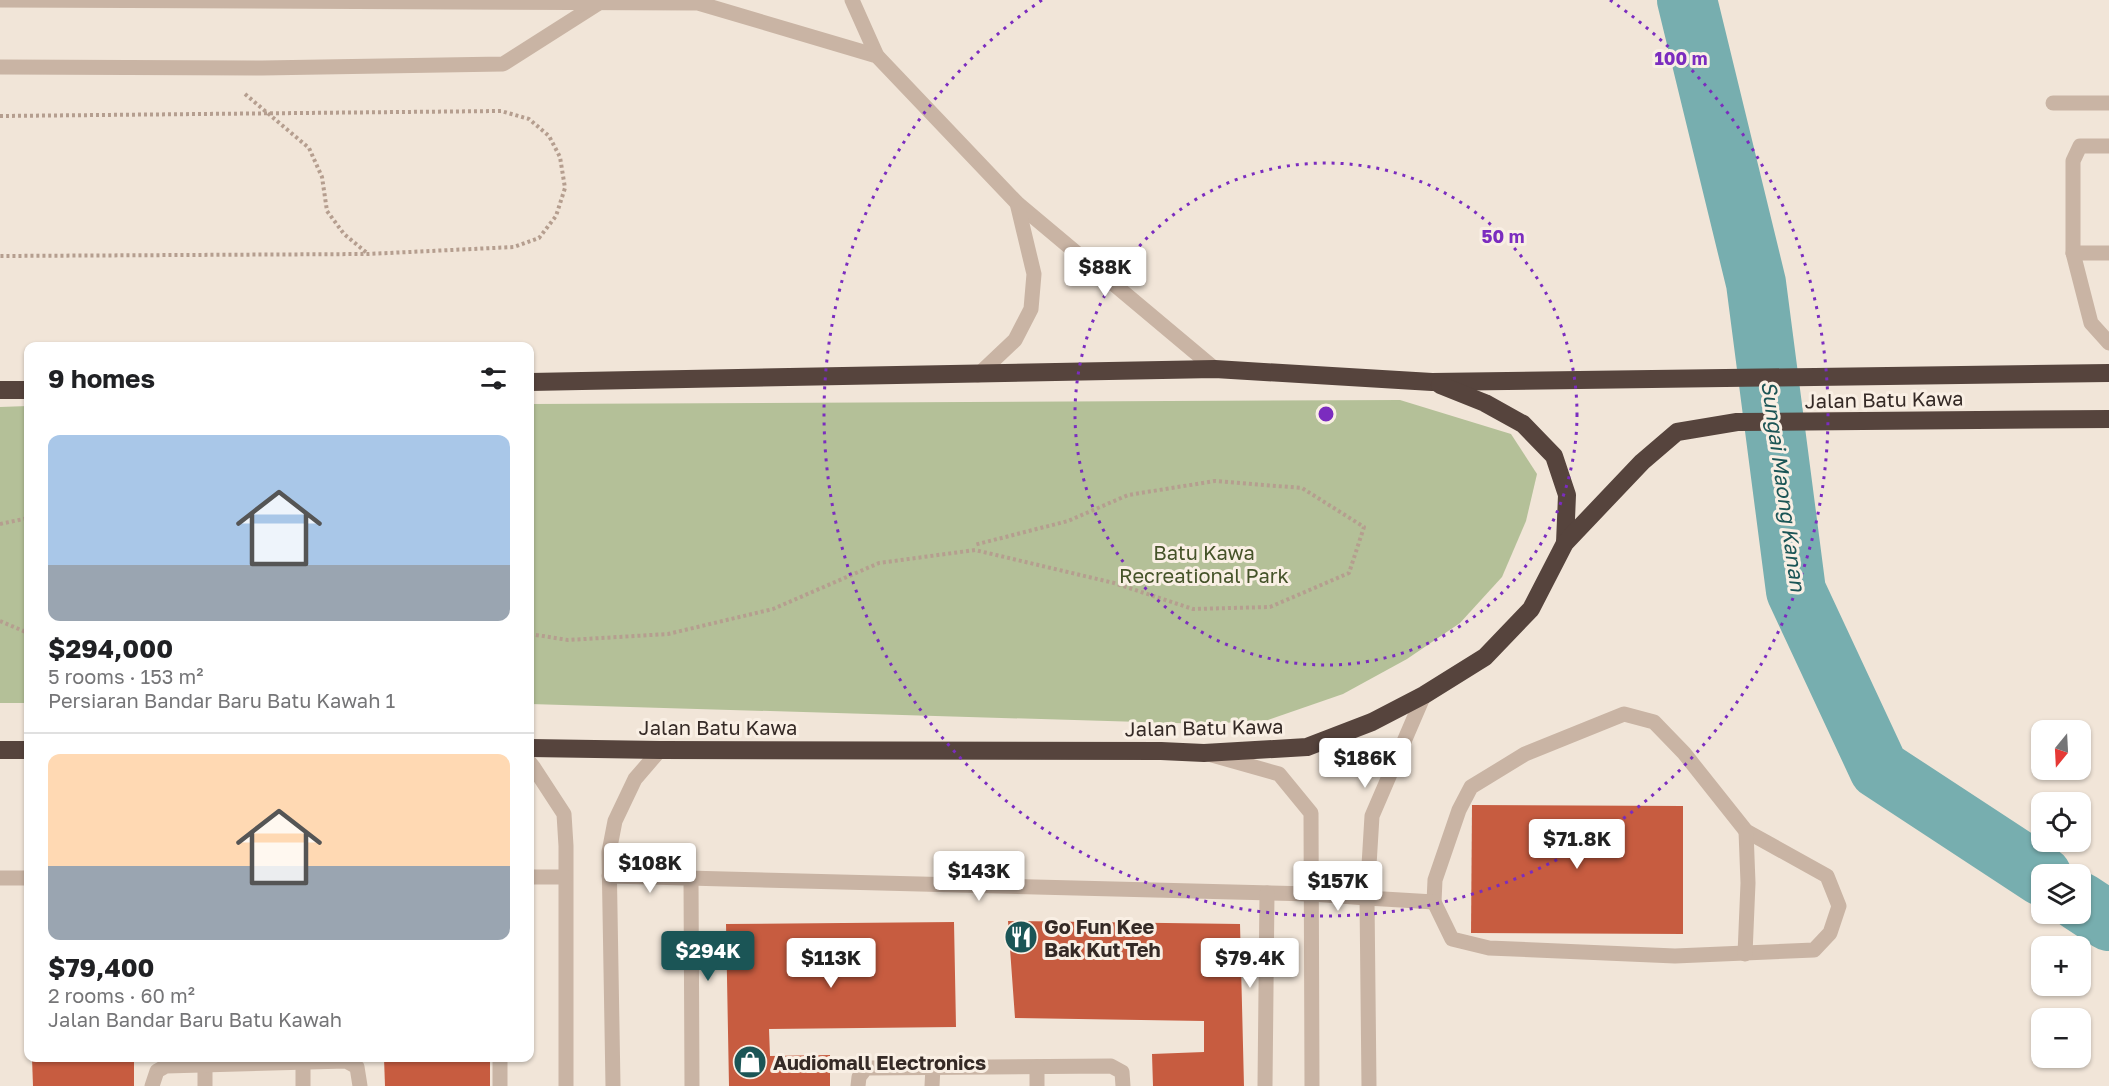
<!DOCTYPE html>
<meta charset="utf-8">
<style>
body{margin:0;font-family:"Golos Text",sans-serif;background:#f2f2f2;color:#202124;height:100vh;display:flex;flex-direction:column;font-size:22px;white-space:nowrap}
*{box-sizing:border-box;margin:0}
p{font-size:20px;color:#757577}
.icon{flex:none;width:33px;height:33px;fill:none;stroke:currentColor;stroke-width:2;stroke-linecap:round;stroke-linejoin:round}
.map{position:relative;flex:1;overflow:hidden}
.drawer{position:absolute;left:24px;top:342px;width:510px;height:720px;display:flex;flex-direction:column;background:#fff;border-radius:12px;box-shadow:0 2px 4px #0004}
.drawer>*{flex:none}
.needle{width:39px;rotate:198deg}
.tools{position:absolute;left:2031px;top:720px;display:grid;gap:12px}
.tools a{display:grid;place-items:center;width:60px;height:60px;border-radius:12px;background:#fff;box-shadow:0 2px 4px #0004;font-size:30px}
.price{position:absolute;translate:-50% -51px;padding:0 14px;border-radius:6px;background:#fff;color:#222;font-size:20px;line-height:39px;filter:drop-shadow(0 2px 3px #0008)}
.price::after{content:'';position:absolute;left:50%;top:36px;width:18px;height:14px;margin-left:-9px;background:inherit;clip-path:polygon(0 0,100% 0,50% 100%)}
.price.on{background:#1b5556;color:#fff}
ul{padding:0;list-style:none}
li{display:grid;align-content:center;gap:12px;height:318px;padding:0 24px}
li+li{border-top:2px solid #e0e0e0}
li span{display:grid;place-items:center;height:186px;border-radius:12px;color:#555}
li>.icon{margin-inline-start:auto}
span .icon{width:108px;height:108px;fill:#fffc;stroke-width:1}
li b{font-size:26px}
h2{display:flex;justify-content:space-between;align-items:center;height:72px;padding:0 24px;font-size:26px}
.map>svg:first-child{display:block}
</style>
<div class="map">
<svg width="2109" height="1086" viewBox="0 0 2109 1086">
<rect width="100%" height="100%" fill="#f1e5d8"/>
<g fill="#b4c098">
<path d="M1400,400l111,34 26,40 -11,47 -24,56 -42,46 -53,36 -64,35 -75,26 -60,4 -678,-20v-300z"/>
<path d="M28,406v297h-28v-296z"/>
</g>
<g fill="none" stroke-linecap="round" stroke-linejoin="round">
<g stroke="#77aeaf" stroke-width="60">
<path d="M1687,0l69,283 40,308 83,178 163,107"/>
<path d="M2080,902l29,19"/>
</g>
</g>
<g fill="#c75c40">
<path d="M1472,805l211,1v128l-212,-1z"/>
<path d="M1008,921l232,3 4,162h-91l-1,-32 52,-2v-31l-189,-3z"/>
<path d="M954,922l2,105 -187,2 1,27 60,-1v31h-101l-3,-162z"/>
<path d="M32,1058h102v28h-101z"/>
<path d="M384,1058h106v28h-105z"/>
</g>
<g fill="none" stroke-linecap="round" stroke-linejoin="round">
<g stroke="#b59e8f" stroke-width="4" stroke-dasharray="3 3" stroke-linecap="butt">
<path d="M245,94l64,54 13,29 5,34 17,23 23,19"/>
<path d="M0,116l501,-5 28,8 20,17 11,21 5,31 -9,28 -17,22 -25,9 -147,7 -367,2"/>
<path d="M0,524l28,-6"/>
<path d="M0,621l28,12"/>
<path d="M530,634l38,6 100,-6 105,-25 106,-46 96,-13 139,33 79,26 77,-2 79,-34 15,-46 -62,-39 -87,-7 -87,14 -60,26 -94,24"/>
</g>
<g stroke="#c9b4a4" stroke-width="15">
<path d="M0,67l262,1 241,-4 96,-61"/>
<path d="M2073,253v-92l7,-15h29"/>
<path d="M2109,253h-36l18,70 18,20"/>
<path d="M1624,714l30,8 30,31 62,78 81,45 12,30 -9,27 -16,17 -139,6 -186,-8 -37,-9 -18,-37 1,-22 24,-70 12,-23 54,-33z"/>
<path d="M1367,898l67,4"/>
<path d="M1745,954l3,-71 -2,-52"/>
<path d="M303,1061v25"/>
<path d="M205,1065v21"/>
<path d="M152,1086l5,-15 9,-5 180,-5 11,6 3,19"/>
<path d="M858,1086l1,-9 7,-9 245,-2 11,6 1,14"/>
<path d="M932,1086l1,-19"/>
<path d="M1037,1086v-19"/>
</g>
<g stroke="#c9b4a4" stroke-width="15">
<path d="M0,0l698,3 179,53 140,147 198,166"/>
<path d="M852,0l25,56"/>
<path d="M2053,103h56"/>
<path d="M978,375l37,-35 16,-31 3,-35 -17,-71"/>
<path d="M1212,755l67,19 32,39 1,273"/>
<path d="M530,763l4,5 30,46 2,32v240"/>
<path d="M609,876l703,18 55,4"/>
<path d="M530,877h35"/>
<path d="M0,878h28"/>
<path d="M691,878l1,208"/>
<path d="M500,1058v28"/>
<path d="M613,1086l-4,-234 6,-31 20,-42 25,-29"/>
<path d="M1265,1086l2,-193"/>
<path d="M1369,1086l-2,-188 5,-82 52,-121"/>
</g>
<g stroke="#56443d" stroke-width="18">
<path d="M530,382l685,-13 217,13 677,-9"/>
<path d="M1440,385l45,18 38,21 31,32 13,39 -2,48"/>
<path d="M0,390h28"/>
<path d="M530,748l130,2 501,1 43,2 103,-6 65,-25 52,-27 61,-38 46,-48 34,-66 77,-81 35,-30 60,-10 372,-3"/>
<path d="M0,750h28"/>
</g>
</g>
<g fill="none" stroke="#7b2cbf" stroke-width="3" stroke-dasharray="3 6">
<circle cx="1326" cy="414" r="251"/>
<path d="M1610 0A502 502 0 1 1 1042 0"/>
</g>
<defs>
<symbol id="restaurant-disc" viewBox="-11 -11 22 22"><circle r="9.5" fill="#1b5556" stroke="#f9efe4"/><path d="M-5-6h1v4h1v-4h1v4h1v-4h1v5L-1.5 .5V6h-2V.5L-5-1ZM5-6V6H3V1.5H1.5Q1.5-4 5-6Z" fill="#fff"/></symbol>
<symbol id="shop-disc" viewBox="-11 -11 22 22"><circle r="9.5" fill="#1b5556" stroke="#f9efe4"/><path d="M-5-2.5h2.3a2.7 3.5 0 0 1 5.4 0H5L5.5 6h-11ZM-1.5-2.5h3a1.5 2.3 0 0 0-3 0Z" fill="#fff"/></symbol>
</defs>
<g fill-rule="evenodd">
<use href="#restaurant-disc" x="1002" y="918" width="38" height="38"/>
<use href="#shop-disc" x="731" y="1043" width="38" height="38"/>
</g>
<g text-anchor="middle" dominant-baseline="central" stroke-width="6" stroke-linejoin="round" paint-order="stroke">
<g font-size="20" fill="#352a26" stroke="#f9efe4">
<text transform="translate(1884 399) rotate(-1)">Jalan Batu Kawa</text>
<text x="718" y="727">Jalan Batu Kawa</text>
<text transform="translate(1204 727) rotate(-1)">Jalan Batu Kawa</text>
</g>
<g font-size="20" fill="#455329" stroke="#f9efe4">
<text x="1204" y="552">Batu Kawa<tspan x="1204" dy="23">Recreational Park</tspan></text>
</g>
<g font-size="20" font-weight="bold" fill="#352a26" stroke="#f9efe4" text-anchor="start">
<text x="1044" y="926">Go Fun Kee<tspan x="1044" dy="23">Bak Kut Teh</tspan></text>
<text x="773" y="1062">Audiomall Electronics</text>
</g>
<g font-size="21" font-style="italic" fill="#1b5556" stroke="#f9efe4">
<text transform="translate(1784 486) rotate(82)">Sungai Maong Kanan</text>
</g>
</g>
<circle cx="1326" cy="414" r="9" fill="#7b2cbf" stroke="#f9efe4" stroke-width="3"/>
<g font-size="18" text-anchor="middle" font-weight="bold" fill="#7b2cbf" stroke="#f9efe4" stroke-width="6" stroke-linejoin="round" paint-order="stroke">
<text x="1681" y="65">100 m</text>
<text x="1503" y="243">50 m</text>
</g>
</svg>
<div class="tools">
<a><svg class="needle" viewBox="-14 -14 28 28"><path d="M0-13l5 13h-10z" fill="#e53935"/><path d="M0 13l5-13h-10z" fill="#757577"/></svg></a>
<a><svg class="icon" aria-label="locate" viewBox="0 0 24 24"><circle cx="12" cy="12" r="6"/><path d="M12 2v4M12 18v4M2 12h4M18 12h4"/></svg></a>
<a><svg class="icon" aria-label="layers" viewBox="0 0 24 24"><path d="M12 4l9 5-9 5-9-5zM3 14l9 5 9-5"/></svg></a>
<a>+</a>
<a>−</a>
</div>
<b class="price" style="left:1105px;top:298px">$88K</b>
<b class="price" style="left:1365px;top:789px">$186K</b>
<b class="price" style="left:1577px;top:870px">$71.8K</b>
<b class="price" style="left:650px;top:894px">$108K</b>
<b class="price" style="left:979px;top:902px">$143K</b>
<b class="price" style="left:1338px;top:912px">$157K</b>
<b class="price on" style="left:708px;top:982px">$294K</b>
<b class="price" style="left:831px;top:989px">$113K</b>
<b class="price" style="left:1250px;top:989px">$79.4K</b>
<section class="drawer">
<h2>9 homes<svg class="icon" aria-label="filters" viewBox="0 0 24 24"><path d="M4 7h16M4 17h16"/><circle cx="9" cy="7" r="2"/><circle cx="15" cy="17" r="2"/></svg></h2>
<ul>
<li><span style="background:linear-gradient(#a9c7e8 70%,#9aa5b1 0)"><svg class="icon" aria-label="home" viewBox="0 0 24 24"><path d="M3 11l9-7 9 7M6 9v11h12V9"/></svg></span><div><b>$294,000</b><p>5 rooms · 153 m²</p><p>Persiaran Bandar Baru Batu Kawah 1</p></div></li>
<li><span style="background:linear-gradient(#ffd9b3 60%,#9aa5b1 0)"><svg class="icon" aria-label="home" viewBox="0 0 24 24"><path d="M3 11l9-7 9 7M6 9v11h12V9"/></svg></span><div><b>$79,400</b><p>2 rooms · 60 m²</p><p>Jalan Bandar Baru Batu Kawah</p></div></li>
</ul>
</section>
</div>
